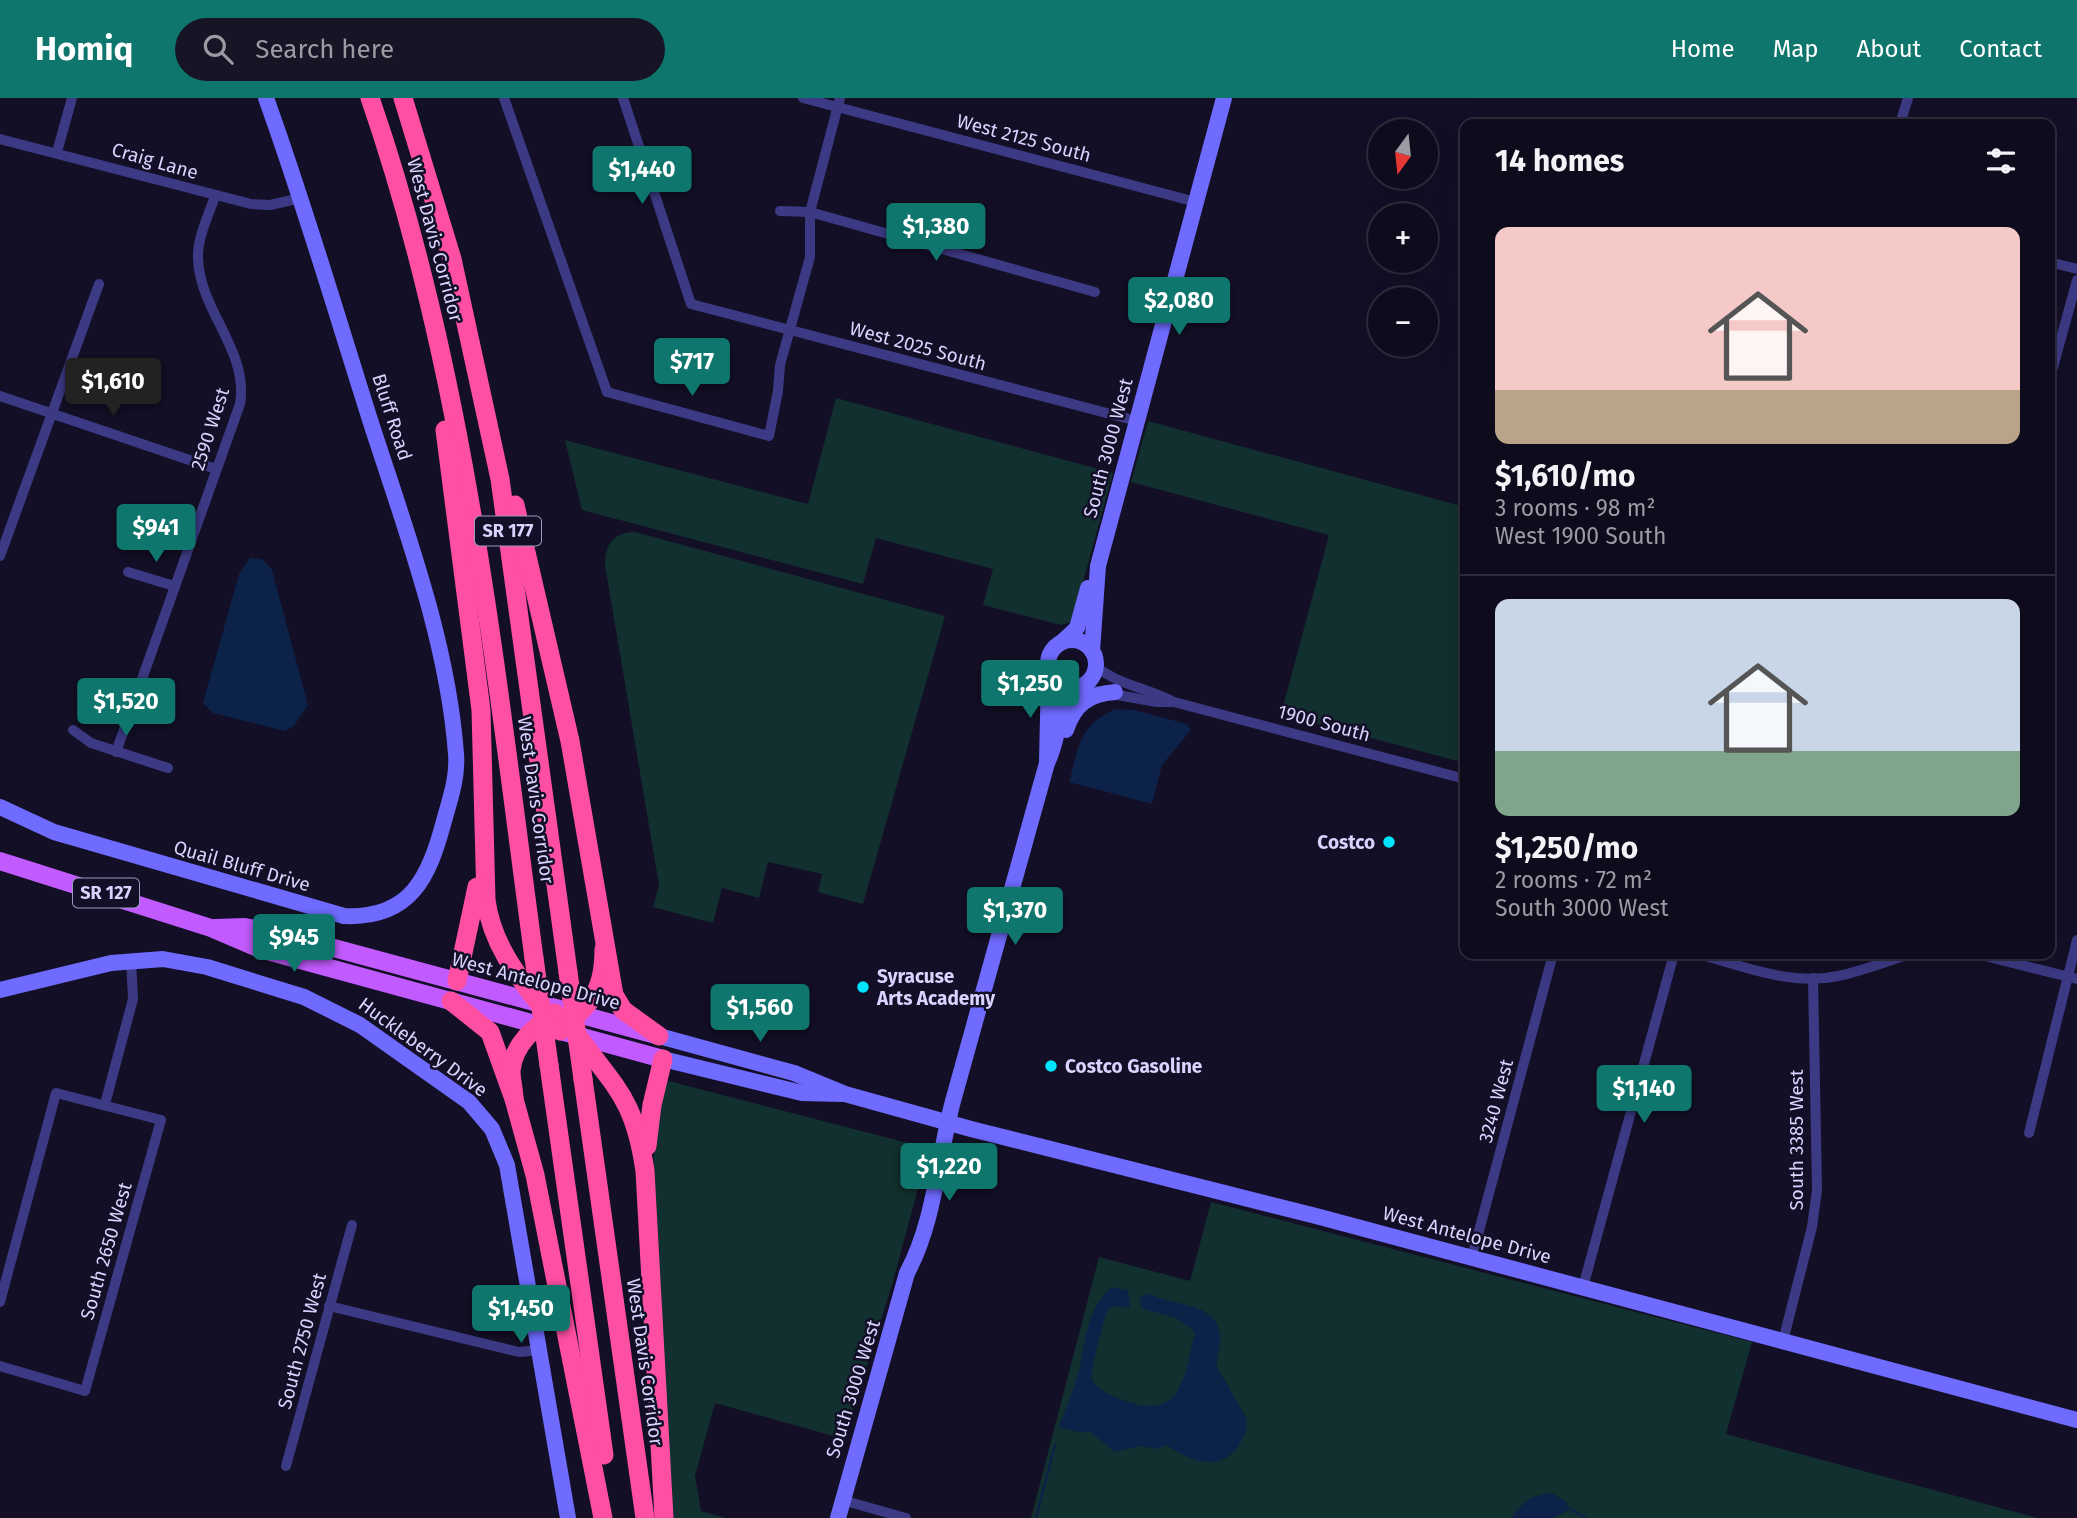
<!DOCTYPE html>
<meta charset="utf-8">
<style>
body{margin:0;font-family:"Fira Sans",sans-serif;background:#171425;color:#f1f3f6;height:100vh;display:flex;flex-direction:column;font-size:26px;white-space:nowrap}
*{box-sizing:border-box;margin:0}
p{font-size:23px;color:#9b9ba3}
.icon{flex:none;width:38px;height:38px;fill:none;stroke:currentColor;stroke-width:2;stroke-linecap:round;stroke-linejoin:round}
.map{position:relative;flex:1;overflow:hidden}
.side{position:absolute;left:1460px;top:21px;width:595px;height:840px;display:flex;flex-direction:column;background:#0e0b1c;border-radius:14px;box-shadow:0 7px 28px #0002,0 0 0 2px #2e2b3b}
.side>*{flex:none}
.needle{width:46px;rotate:195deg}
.controls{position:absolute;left:1368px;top:21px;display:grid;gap:14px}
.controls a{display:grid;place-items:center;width:70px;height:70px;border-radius:50%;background:#0e0b1c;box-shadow:0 7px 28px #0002,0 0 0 2px #2e2b3b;font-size:35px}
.price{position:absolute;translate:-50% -60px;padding:0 16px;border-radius:7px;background:#0f766e;color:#fff;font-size:23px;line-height:46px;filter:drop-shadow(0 2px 4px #0008)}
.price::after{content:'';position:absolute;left:50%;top:42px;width:21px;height:16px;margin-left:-10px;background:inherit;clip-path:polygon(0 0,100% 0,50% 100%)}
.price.on{background:#222;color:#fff}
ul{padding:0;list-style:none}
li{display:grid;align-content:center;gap:14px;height:371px;padding:0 35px}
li+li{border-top:2px solid #2e2b3b}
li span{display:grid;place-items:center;height:217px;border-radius:14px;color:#555}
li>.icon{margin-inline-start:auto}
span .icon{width:126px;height:126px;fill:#fffc;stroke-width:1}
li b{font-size:30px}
h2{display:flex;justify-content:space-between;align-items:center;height:84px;padding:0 35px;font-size:30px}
header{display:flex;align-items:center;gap:42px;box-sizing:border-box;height:98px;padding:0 35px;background:#0f766e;color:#fff}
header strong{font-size:33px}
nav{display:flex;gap:38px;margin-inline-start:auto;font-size:24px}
.search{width:490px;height:63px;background:#171425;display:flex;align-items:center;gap:18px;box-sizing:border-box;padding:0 24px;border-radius:38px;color:#9b9ba3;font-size:26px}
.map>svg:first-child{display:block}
</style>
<header>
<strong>Homiq</strong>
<div class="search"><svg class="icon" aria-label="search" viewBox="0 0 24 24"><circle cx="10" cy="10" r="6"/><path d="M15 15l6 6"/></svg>Search here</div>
<nav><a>Home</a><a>Map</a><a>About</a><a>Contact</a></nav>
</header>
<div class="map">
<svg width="2077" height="1420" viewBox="0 0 2077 1420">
<rect width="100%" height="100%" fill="#130f26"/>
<g fill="#12302f">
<path d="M836,300l277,75 -41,149 -11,3 -78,-20 10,-36 -117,-31 -13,46 -281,-74 -17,-70 243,64z"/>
<path d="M1148,323l317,86v256l-184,-49 48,-179 -198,-53z"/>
<path d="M635,434l310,84 -82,288 -45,-12 4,-18 -54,-12 -9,36 -37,-10 -9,35 -60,-16 6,-22 -54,-320c0,-21 8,-32 30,-33z"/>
<path d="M665,982l262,68 1,3 -36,134 -48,154 -129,-36 -20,73 6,35 25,7h-57l-16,-343 2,-52z"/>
<path d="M1211,1104l541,140 -26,92 312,84h-1007l68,-261 91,24z"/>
</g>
<g fill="#0c2248">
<path d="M250,460l12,1 10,11 36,135 -14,21 -9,5 -72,-18 -10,-10 36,-129z"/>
<path d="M1115,611l19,1 53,14 4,6 -29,35 -10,39 -83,-22c10,-35 9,-56 46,-73z"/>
<path d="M1112,1189l16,3 2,15 -2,3 -12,-2c-5,2 -6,2 -9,6 -3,6 -17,61 -15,67 4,11 21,17 31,21 61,24 62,-28 72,-68l-19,-14 -35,-10 -1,-10 9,-5c21,14 66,7 71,41 2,13 -4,22 -3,33l30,52c1,18 -15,43 -35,43 -18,1 -32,-9 -46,-17l-9,4 -16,-3 -26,6 -25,-20c-13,2 -21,-4 -32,-4 7,-17 14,-34 19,-51 10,-33 6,-65 35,-90z"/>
<path d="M1552,1395l14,9 4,7 -16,9h-43c12,-16 20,-23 41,-25z"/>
</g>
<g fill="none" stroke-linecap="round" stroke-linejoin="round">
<g stroke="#0c2248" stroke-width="2.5">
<path d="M1570,1411l16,9"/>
<path d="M1036,1420l19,-73"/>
</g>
<g stroke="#3d3a85" stroke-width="10">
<path d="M504,0l103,294 162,44 9,-45 2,-26 30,-108v-45l30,-114"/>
<path d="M623,0l68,206 446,117"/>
<path d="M803,0l393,104"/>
<path d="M1900,26l8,-26"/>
<path d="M0,41l251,65 19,1 31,-7"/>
<path d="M57,54l15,-54"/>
<path d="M780,113l30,1 285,80"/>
<path d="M2049,164l28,7"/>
<path d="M2049,284l28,-102"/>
<path d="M0,298l216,73"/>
<path d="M0,458l99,-272"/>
<path d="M128,474l46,14"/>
<path d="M1096,568c21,19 53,22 78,36l291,77"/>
<path d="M1078,590l79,14h14"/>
<path d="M73,632l18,13 77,25"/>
<path d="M116,654l124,-348c9,-53 -40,-93 -42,-145 -1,-21 10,-42 17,-63"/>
<path d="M1698,856c44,12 93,32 140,22 24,-5 49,-15 73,-22"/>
<path d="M1977,856l100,25"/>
<path d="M105,1006l28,-105 -2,-39"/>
<path d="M2029,1035l48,-193"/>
<path d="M1472,1159l81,-303"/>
<path d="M1583,1189l91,-333"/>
<path d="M0,1204l56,-209 105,27 -76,271 -85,-25"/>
<path d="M329,1208l190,46 22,-2"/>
<path d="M1783,1243l29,-114 5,-37 -4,-212"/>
<path d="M286,1368l66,-241"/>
<path d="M842,1402l64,18"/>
</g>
<g stroke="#6f6bff" stroke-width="16">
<circle cx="1072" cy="566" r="24"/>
<path d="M1063,543l14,-13 11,-40"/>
<path d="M1092,553l6,-85 126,-468"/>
<path d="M1066,632c8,-25 22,-36 49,-38"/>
<path d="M1047,663l2,-87"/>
<path d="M0,709l54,25 290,84c67,3 85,-39 100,-95 6,-22 14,-44 12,-67 -8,-111 -50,-223 -84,-328 -35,-110 -67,-220 -106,-328"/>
<path d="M0,892l111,-27 52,-4 44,8 97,30 56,28 109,77 23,27 15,36 61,353"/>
<path d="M659,938l135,37 51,21 126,35 345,87 761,204"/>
<path d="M663,961l139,34 41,1"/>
<path d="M838,1420l69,-245c28,-52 31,-116 46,-172l94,-338c13,-24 9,-58 31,-75"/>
</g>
<g stroke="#c25bff" stroke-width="18">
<path d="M0,763l211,67 49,21 403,110"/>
<path d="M215,830l30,-1 37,7 374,101"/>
</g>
<g stroke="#ff4fa3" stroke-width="19">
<path d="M370,0c96,277 125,571 164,860"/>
<path d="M403,0l49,161 48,220 68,493"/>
<path d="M445,332l36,280 5,190c7,53 43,89 74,131 31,-29 44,-38 44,-82"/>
<path d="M515,407l55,236 44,254 9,15 36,26"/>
<path d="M457,883l20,-94"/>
<path d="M451,903l39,31 24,67 21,76 68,343"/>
<path d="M573,931c41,59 61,66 72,142l19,347"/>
<path d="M549,967l55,390"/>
<path d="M583,981l62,439"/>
<path d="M514,1001c0,-9 -3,-19 -3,-28 2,-27 24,-44 44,-58"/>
<path d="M647,1048l5,-41 11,-46"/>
</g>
<g stroke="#ff4fa3" stroke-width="19">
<path d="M534,860l15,107"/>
<path d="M568,874l15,107"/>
</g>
</g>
<g fill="#00e5ff" stroke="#130f26" stroke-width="2.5">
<circle cx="1389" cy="744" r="7"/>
<circle cx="863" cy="889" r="7"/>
<circle cx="1051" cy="968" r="7"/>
</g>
<g text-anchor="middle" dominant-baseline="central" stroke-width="5" stroke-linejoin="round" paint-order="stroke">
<g fill="#130f26" stroke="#9e99be" stroke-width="2">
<rect x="475" y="418.5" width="66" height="29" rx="5"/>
<rect x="73" y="780.5" width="66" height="29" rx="5"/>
</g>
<g font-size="18" font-weight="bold" fill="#d9d4ff">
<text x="508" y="433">SR 177</text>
<text x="106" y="795">SR 127</text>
</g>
<g font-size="19" fill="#d9d4ff" stroke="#130f26">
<text transform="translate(1024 40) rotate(15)">West 2125 South</text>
<text transform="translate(155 63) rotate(16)">Craig Lane</text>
<text transform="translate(435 142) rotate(75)">West Davis Corridor</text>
<text transform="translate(918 248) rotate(15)">West 2025 South</text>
<text transform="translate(392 319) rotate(72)">Bluff Road</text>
<text transform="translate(210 331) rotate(-72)">2590 West</text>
<text transform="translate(1108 350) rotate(-75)">South 3000 West</text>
<text transform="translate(1324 625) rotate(15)">1900 South</text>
<text transform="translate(536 702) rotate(82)">West Davis Corridor</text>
<text transform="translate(242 768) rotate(16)">Quail Bluff Drive</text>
<text transform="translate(536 883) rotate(15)">West Antelope Drive</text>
<text transform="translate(423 949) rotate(36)">Huckleberry Drive</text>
<text transform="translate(1496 1003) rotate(-75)">3240 West</text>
<text transform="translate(1796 1042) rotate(-90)">South 3385 West</text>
<text transform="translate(1467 1137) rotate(15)">West Antelope Drive</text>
<text transform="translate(106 1153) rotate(-74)">South 2650 West</text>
<text transform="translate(302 1243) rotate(-75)">South 2750 West</text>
<text transform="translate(645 1264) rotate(82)">West Davis Corridor</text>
<text transform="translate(853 1291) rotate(-73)">South 3000 West</text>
</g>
<g font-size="19" font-weight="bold" fill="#d9d4ff" stroke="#130f26" text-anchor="start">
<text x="1375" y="744" text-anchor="end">Costco</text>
<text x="877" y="878">Syracuse<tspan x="877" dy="22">Arts Academy</tspan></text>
<text x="1065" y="968">Costco Gasoline</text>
</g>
</g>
</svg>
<div class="controls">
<a><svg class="needle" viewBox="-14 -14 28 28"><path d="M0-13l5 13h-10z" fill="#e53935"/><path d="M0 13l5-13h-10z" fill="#9b9ba3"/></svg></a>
<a>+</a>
<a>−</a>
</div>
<b class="price" style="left:642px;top:108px">$1,440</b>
<b class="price" style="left:936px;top:165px">$1,380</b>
<b class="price" style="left:1179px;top:239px">$2,080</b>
<b class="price" style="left:692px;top:300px">$717</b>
<b class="price on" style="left:113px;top:320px">$1,610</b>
<b class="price" style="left:156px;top:466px">$941</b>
<b class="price" style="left:1030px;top:622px">$1,250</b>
<b class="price" style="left:126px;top:640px">$1,520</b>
<b class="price" style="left:1015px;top:849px">$1,370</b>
<b class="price" style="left:294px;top:876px">$945</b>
<b class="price" style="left:760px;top:946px">$1,560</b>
<b class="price" style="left:1644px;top:1027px">$1,140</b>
<b class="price" style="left:949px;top:1105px">$1,220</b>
<b class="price" style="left:521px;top:1247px">$1,450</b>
<section class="side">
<h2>14 homes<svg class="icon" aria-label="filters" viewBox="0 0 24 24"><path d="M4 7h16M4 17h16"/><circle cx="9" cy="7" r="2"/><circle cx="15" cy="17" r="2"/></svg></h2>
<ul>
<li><span style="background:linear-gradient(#f6c9c9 75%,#b9a48a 0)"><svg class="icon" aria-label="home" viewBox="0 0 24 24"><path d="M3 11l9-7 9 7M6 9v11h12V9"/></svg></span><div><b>$1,610/mo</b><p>3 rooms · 98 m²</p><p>West 1900 South</p></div></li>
<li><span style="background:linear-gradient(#c9d6e8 70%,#7fa58c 0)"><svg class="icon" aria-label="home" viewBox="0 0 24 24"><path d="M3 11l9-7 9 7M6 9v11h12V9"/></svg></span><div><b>$1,250/mo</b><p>2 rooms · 72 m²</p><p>South 3000 West</p></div></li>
</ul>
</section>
</div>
